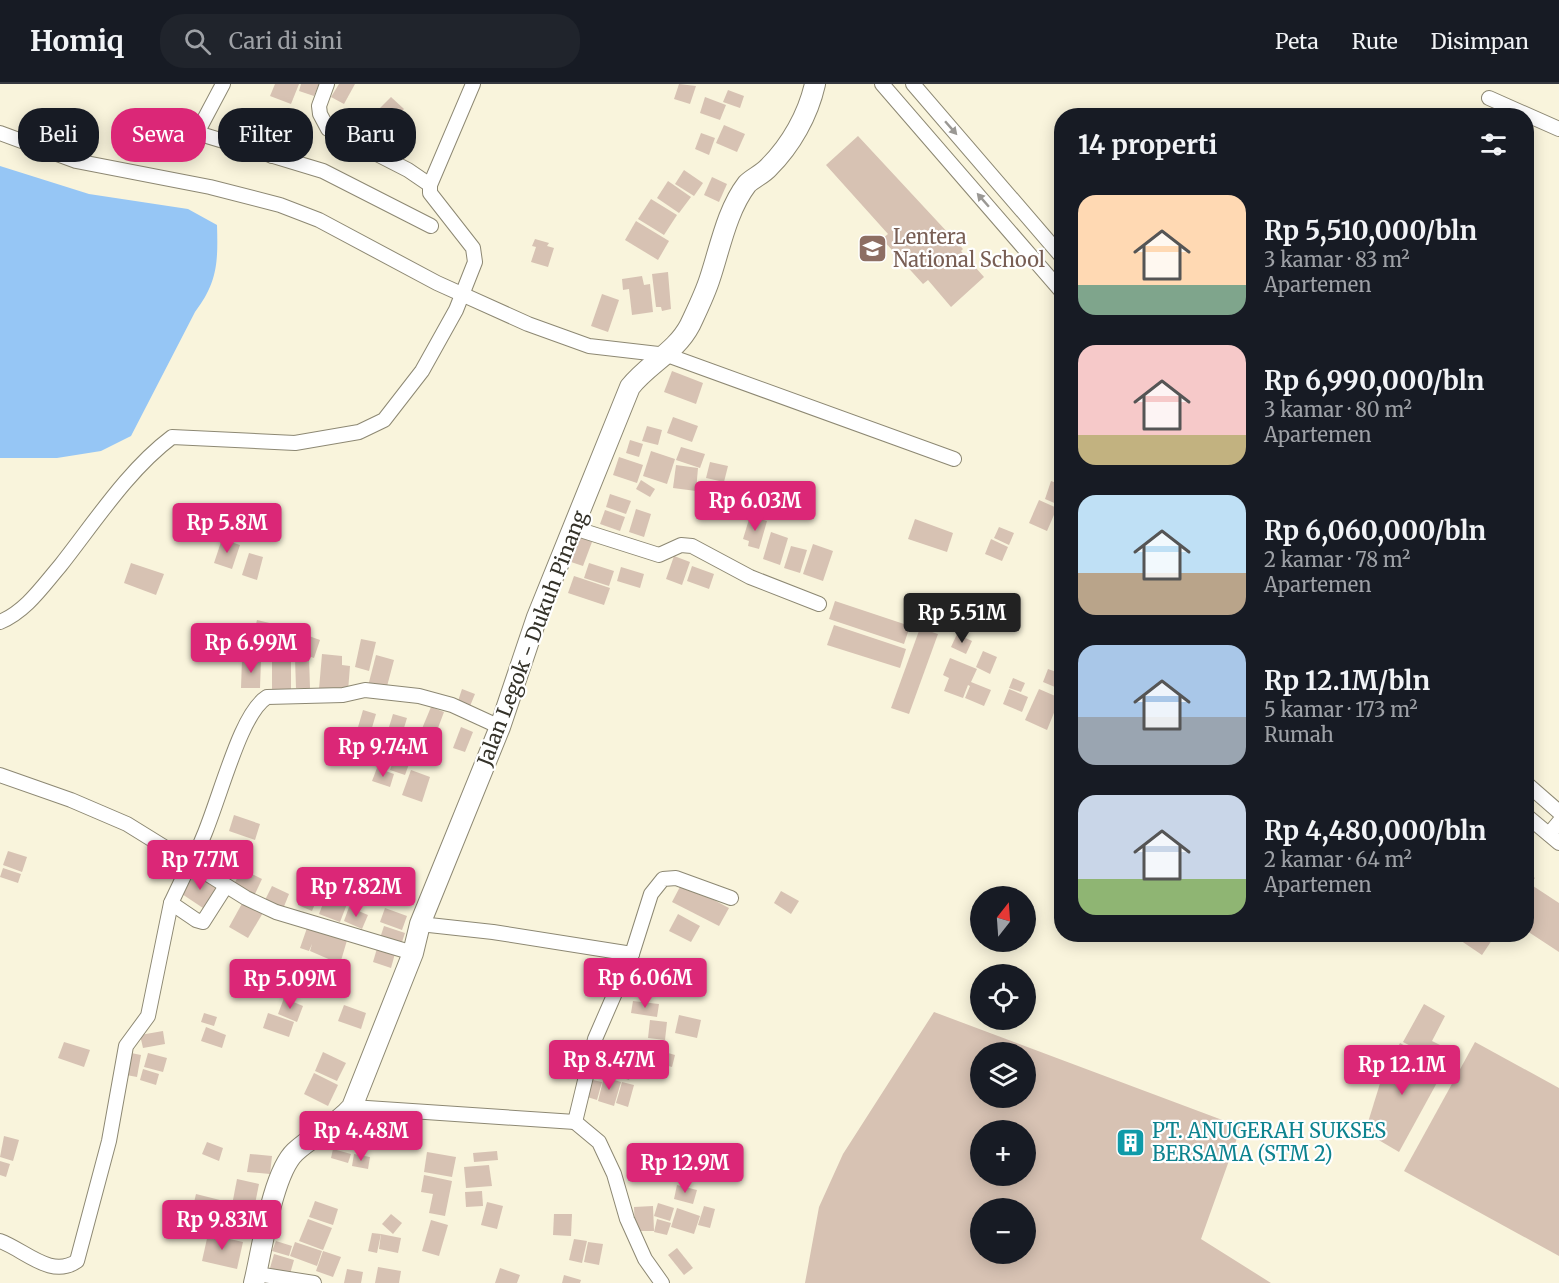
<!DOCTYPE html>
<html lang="id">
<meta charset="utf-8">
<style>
body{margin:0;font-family:Merriweather,serif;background:#20242c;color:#f1f3f6;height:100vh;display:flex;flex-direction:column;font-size:22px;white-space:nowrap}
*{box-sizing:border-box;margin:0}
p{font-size:20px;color:#9ea1a6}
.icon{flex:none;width:33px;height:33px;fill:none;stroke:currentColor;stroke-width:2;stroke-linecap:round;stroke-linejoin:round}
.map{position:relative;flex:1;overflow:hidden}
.side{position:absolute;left:1054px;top:24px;width:480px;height:834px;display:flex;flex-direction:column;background:#171b24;border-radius:24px;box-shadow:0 3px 15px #0003}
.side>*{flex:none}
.hud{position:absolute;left:18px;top:24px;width:570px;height:54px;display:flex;gap:12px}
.needle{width:39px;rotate:17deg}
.controls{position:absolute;left:970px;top:802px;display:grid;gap:12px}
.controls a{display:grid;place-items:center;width:66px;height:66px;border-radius:50%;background:#171b24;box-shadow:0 3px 15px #0003;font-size:30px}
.price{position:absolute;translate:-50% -51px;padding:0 14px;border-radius:6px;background:#db2777;color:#fff;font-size:20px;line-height:39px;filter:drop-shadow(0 2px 3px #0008)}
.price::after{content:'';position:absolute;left:50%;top:36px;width:18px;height:14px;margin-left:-9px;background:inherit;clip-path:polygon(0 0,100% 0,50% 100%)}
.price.active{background:#222;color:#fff}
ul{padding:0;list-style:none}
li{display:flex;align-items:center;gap:18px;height:150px;padding:0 24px}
li span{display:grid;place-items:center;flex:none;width:168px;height:120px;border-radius:18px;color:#555}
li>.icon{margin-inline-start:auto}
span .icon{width:72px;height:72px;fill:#fffc;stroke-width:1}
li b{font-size:26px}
h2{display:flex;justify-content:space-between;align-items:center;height:72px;padding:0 24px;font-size:26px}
.pill{padding:0 21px;border-radius:24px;background:#171b24;box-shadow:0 3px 15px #0003;font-size:21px;line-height:54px}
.pill.active{background:#db2777;color:#fff}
header{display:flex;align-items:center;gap:36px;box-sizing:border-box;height:84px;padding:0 30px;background:#171b24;border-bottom:2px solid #363941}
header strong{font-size:28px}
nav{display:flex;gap:33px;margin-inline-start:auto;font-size:21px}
.search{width:420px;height:54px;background:#20242c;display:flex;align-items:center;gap:15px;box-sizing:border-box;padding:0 21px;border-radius:24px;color:#9ea1a6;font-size:22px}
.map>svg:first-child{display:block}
</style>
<header>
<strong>Homiq</strong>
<div class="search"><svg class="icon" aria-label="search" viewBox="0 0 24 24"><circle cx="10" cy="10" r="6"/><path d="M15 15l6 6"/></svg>Cari di sini</div>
<nav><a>Peta</a><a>Rute</a><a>Disimpan</a></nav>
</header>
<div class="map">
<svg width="1559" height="1199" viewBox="0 0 1559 1199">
<rect width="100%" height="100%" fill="#f9f4dc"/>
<path fill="#96c6f5" d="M0,82l89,28 99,15 29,16c1,36 1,57 -22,87l-64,124 -30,15 -44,7h-57z"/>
<g fill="#d7c2b3" fill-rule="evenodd">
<path d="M275,0h24l-8,20 -21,-8z"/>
<path d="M301,0h18l-5,12 -15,-5z"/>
<path d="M339,0h16l-11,20 -13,-7z"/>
<path d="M679,0l17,2 -6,18 -16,-5z"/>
<path d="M728,6l16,6 -4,12 -17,-6z"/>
<path d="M391,13l13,12 -24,25 -13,-13z"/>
<path d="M705,13l21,8 -6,15 -20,-7z"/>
<path d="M724,41l21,9 -8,18 -21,-9z"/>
<path d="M701,49l14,5 -6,17 -14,-6z"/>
<path d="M858,52l105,113 -2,2 23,26 -33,30 -23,-27 -5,4 -41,-45 6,-5 -62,-69z"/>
<path d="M684,86l19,13 -9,13 -19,-12z"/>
<path d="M712,93l15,7 -8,18 -15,-7z"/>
<path d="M668,97l23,16 -12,16 -22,-15z"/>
<path d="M651,115l26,16 -13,20 -26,-16z"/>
<path d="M636,137l33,20 -11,19 -33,-20z"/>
<path d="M535,155l14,4 -2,3 7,2 -6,19 -17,-5 5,-15 -4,-1z"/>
<path d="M668,188l3,37 -9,2 -1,-4h-5l-4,-33z"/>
<path d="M642,192l2,9 6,-1 3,28 -21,3 -3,-26 -6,1 -1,-11z"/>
<path d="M602,210l17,6 -11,32 -17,-6z"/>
<path d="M672,287l31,12 -7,21 -32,-12z"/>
<path d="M673,333l25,9 -6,16 -25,-9z"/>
<path d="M647,342l15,4 -4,15 -16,-4z"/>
<path d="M630,356l13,4 -4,13 -13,-4z"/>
<path d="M681,363l24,7 -5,14 -24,-8z"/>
<path d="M651,367l24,8 -8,25 -24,-8z"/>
<path d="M619,373l24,8 -6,18 -24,-8z"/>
<path d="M710,378l18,4 -4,16 -18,-4z"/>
<path d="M676,381l22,3 -2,23 -23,-3z"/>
<path d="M641,396l14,9 -5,8 -14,-8z"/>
<path d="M1051,397l11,4 -3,20 -14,-6z"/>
<path d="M610,410l21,7 -5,13 -20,-7z"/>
<path d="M1039,416l18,8 -10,23 -18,-8z"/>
<path d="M636,425l15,5 -7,23 -15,-5z"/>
<path d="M605,426l20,7 -5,14 -20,-7z"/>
<path d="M750,432l17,5 -8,28 -11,-3 1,-5 -6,-2z"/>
<path d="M915,435l38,14 -6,19 -39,-13z"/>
<path d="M999,443l15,6 -5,12 -15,-7z"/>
<path d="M771,448l17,6 -8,27 -17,-6z"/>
<path d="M580,453l12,5 -9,24 -12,-4z"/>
<path d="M222,455l18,6 -8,24 -18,-6z"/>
<path d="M991,455l17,8 -6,14 -17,-7z"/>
<path d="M813,460l20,7 -10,30 -20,-7z"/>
<path d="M791,462l16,4 -7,23 -16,-5z"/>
<path d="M249,469l14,4 -6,23 -15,-5z"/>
<path d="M674,472l16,6 -8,23 -16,-6z"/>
<path d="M131,479l33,11 -8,21 -32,-12z"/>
<path d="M589,479l25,8 -5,15 -25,-8z"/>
<path d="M692,482l22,8 -5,15 -22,-8z"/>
<path d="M621,483l23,7 -4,14 -23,-7z"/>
<path d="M574,492l36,12 -6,17 -36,-12z"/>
<path d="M835,517l75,25 -6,18 -75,-25z"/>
<path d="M257,536l21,5 -3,12 -21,-5z"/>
<path d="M834,541l72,24 -6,19 -73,-23z"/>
<path d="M920,544l18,6 -29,80 -18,-6z"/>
<path d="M295,547l25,9 -6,18 -25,-9z"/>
<path d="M957,550l15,7 -6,13 -15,-7z"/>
<path d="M361,555l15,3 -7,29 -14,-4z"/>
<path d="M983,567l14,6 -7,17 -14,-7z"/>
<path d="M322,570l20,2v9l8,1 -2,25 -29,-2z"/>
<path d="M376,571l18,5 -8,30 -18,-4z"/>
<rect x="272" y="572" width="19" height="34"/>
<path d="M309,573l1,31h-14l-1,-30z"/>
<path d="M950,574l27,11 -6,13 20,8 -7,16 -19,-8 5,-12 -2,-1 -5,13 -19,-7 5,-13 -6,-3z"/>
<path d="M242,575l19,1 -1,28h-19z"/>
<path d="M1048,585l14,5v16l-19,-8z"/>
<path d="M1013,594l12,5 -4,9 -12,-4z"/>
<path d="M462,605l13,5 -5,12 -12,-5z"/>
<path d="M1009,605l19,8 -6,15 -19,-8z"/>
<path d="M1039,605l21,9 -13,32 -22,-10z"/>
<path d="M431,623l13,5 -9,24 -14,-5z"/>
<path d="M363,626l13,4 -7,24 -13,-4z"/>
<path d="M393,630l14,4 -7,23 -14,-4z"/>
<path d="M461,643l12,5 -8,20 -12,-4z"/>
<path d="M380,659l15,6 -7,20 -16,-6z"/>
<path d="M397,666l15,6 -7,19 -15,-5z"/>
<path d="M377,684l17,6 -4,13 -18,-6z"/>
<path d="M411,686l19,7 -8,25 -20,-7z"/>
<path d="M234,731l26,9 -5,16 -26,-9z"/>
<path d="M8,767l19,6 -5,15 -19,-7z"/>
<path d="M3,784l18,6 -3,9 -18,-6z"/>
<path d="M242,785l20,10 -9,19 -21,-10z"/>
<path d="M193,787l27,18 -14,21 -27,-18z"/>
<path d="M1527,788l8,6 -5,6 29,19v49l-32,-21z"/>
<path d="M682,799l47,25 -10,18 -47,-24z"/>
<path d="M272,802l17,8 -6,15 -18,-9z"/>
<path d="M305,803l15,5 -8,19 -14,-6z"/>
<path d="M781,807l18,10 -8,13 -17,-11z"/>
<path d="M326,812l21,8 -7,18 -21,-8z"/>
<path d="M244,816l20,11 -16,27 -19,-11z"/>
<path d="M349,823l19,8 -6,14 -18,-8z"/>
<path d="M385,824l22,8 -5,14 -22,-8z"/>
<path d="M678,830l22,12 -9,16 -22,-11z"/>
<path d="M384,842l21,7 -5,15 -21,-7z"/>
<path d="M307,844l24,8 1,-4 16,5 -8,27 -30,-13 2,-7 -3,7 -9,-3z"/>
<path d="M1451,850h45l-14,21z"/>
<path d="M378,861l18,5 -5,18 -18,-6z"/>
<path d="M659,881l23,11 -9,20 -24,-11z"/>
<path d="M284,914l19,8 -6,16 -19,-8z"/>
<path d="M633,917l26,3 -2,13 -26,-4z"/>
<path d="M1424,920l21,12 -13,25 16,8 -7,13 -38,-20z"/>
<path d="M344,921l22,8 -5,16 -23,-8z"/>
<path d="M934,928l307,115 -40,112 70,44h-466l14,-76 24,-53zM981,969h45v45h-45zM981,1047h45v45h-45zM981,1125h45v45h-45z"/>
<path d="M204,929l13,4 -3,9 -13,-4z"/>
<path d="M268,929l26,9 -5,15 -26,-9z"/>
<path d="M679,931l22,5 -4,18 -22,-5z"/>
<path d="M650,936l17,2 -2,18 -17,-2z"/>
<path d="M206,943l20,8 -4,13 -21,-7z"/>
<path d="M163,947l2,13 -22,4 -3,-13z"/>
<path d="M64,958l26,8 -6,17 -26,-9z"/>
<path d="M1475,958l84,46v168l-155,-85z"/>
<path d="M1400,959l45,25 -46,84 -34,-20 17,-55z"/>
<path d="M651,964l24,7 -3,12 -25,-7z"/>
<path d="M126,968l15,3 -4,22 -16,-3z"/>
<path d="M323,968l23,11 -9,18 -22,-10z"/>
<path d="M594,968l19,6 -6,18 -18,-5z"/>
<path d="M148,969l19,5 -4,14 -19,-5z"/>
<path d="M617,971l18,5 -6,20 -18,-6z"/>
<path d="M143,985l16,5 -3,11 -16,-5z"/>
<path d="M314,989l24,12 -10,21 -24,-12z"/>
<path d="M604,993l17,5 -7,24 -16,-5z"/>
<path d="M588,995l14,3 -5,18 -13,-4z"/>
<path d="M622,998l12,3 -6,22 -12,-4z"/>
<path d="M4,1052l15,4 -6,21 -13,-4z"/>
<path d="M207,1058l16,6 -4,13 -17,-7z"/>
<path d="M333,1065l18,5 -3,9 -17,-5z"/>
<path d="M497,1067l1,9 -24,2 -1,-9z"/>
<path d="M427,1068l29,5 -4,20 -28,-5z"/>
<path d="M250,1070l22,2 -2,18 -23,-2z"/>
<path d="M354,1070l16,3 -2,12 -16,-3z"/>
<path d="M0,1077l10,3 -4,13 -6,-2z"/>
<path d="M489,1081l3,21 -26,2 -2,-21z"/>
<path d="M424,1091l28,6 -7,35 -16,-3 4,-19 -12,-2z"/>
<path d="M237,1095l22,5 -5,25 -22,-4z"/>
<path d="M677,1101l20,5 -4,14 -19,-5z"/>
<path d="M482,1107l1,15 -17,1 -1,-15z"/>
<path d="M196,1110l28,7 -4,16 -28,-6z"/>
<path d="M315,1117l23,8 -5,16 -24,-8z"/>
<path d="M487,1118l16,4 -6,23 -16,-4z"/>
<path d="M658,1119l16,5 -4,13 -16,-5z"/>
<path d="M653,1122l1,25h-19l-1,-24z"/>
<path d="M704,1122l11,3 -5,19 -12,-3z"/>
<path d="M677,1124l23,8 -6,18 -23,-7z"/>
<path d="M244,1128l24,7 -6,18 -23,-7z"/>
<path d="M391,1130l11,9 -9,11 -11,-10z"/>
<path d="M554,1130h18l-1,22 -18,-1z"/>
<path d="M213,1132l25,8 -4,13 -25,-7z"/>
<path d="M308,1135l24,9 -9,22 -24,-9z"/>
<path d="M657,1135l14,4 -4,12 -13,-3z"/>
<path d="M431,1136l17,5 -9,31 -17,-5z"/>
<path d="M372,1149l9,1 -4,19 -9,-2z"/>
<path d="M208,1150l35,8 -6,27 -35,-8z"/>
<path d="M381,1150l20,4 -3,15 -19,-4z"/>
<path d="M574,1155l13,2 -5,22 -13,-3z"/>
<path d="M276,1157l16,5 -3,10 -17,-5z"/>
<path d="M295,1158l27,9 -5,15 -27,-10z"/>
<path d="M588,1158l15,2 -4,21 -15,-3z"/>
<path d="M677,1164l16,20 -9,7 -16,-20z"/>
<path d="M323,1167l18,6 -8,20 -17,-6z"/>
<path d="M274,1170l20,6 -4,14 -20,-6z"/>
<path d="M378,1183l23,4 -2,12h-24z"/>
<path d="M500,1184l20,7 -3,8h-22z"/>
<path d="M347,1185l16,3 -2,11h-17z"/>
<path d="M564,1191l17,5 -1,3h-18z"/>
</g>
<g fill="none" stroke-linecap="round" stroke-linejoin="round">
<defs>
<g id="street">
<path d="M223,0l-26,49 126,38 108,55"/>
<path d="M327,0l-8,22 1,8 8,15 80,41 22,15"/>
<path d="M882,0l180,208"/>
<path d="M913,0l149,173"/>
<path d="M1489,14l70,31"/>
<path d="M0,49l76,28 134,26 70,18 39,15 118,63 91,41 61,22 78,9 287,104"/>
<path d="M272,72l15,-31"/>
<path d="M574,444l85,27 22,-10 11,1 58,31 69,27"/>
<path d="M0,538c26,-11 42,-35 60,-56 34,-43 68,-96 112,-129l123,6 64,-11 25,-12 38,-49 34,-61 19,-48 -2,-14 -43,-55v-8l43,-101"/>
<path d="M0,691l71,25 56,24 63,39 -19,40 25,17 7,2 23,-36"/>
<path d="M1527,700l32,28"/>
<path d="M1527,732l32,27"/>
<path d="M1549,750l10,-12"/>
<path d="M413,869l-137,-41 -30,-14 -56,-35c25,-36 45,-146 77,-166l76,-2 22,-5 54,6 33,9 48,22"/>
<path d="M632,870l19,-60 12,-15 13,-1 55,20"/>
<path d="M352,1023l223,15 20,-83 37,-85 -139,-22 -73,-8"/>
<path d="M575,1038l24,20 15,32 13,45 18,40 17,24"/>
<path d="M0,1157c25,9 51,38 77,20l32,-120 17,-95 22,-30 23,-113"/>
<path d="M257,1190l57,9"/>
</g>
<path id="secondary" d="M254,1199c8,-32 18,-109 41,-131 18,-17 41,-26 57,-45l61,-154 7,-29 80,-197 37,-110 93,-230c18,-23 46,-35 60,-62 7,-15 15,-31 20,-47 10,-30 17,-68 37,-94 6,-6 16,-10 22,-17 22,-22 39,-52 46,-83"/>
</defs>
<use href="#street" stroke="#8d8873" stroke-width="16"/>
<use href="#secondary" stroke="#8d8873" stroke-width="22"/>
<use href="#street" stroke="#fff" stroke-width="14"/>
<use href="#secondary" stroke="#fff" stroke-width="20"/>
</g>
<defs><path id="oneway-solid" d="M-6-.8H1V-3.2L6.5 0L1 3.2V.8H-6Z" transform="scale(1.5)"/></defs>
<g fill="#9a9894">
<use href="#oneway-solid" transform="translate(951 44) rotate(49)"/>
<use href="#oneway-solid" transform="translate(983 116) rotate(-131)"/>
</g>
<defs>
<symbol id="school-square" viewBox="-11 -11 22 22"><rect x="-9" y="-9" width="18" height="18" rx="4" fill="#8d6e63" stroke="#fff"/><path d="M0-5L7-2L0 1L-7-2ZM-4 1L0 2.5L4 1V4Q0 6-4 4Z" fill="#fff"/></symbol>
<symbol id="building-square" viewBox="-11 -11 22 22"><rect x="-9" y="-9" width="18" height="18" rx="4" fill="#0f9aa8" stroke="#fff"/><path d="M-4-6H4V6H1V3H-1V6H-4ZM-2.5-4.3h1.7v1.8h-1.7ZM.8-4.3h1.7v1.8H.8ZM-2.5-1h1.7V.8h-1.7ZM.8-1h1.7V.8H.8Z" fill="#fff"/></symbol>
</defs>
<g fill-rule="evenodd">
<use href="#school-square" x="856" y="148" width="33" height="33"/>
<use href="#building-square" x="1114" y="1042" width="33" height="33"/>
</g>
<g text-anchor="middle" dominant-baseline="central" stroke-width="4.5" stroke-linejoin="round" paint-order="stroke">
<g font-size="20" fill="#785e54" stroke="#fff" text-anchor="start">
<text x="893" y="152">Lentera<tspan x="893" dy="23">National School</tspan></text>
</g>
<g font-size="20" fill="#343229" stroke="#fff">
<text transform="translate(532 554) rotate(-69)">Jalan Legok - Dukuh Pinang</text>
</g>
<g font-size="20" fill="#0d838f" stroke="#fff" text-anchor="start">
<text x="1152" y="1046">PT. ANUGERAH SUKSES<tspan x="1152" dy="23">BERSAMA (STM 2)</tspan></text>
</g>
</g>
</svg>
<div class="controls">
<a><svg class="needle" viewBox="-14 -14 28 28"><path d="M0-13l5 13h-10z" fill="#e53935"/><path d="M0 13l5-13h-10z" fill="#9ea1a6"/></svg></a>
<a><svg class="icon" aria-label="locate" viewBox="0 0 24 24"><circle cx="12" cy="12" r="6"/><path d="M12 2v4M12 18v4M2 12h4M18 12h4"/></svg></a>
<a><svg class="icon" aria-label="layers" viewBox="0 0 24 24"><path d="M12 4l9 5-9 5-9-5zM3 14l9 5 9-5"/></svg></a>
<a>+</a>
<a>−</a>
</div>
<b class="price" style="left:755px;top:448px">Rp 6.03M</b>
<b class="price" style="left:227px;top:470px">Rp 5.8M</b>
<b class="price active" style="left:962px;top:560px">Rp 5.51M</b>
<b class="price" style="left:251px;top:590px">Rp 6.99M</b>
<b class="price" style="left:383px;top:694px">Rp 9.74M</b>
<b class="price" style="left:200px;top:807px">Rp 7.7M</b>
<b class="price" style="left:356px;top:834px">Rp 7.82M</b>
<b class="price" style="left:645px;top:925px">Rp 6.06M</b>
<b class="price" style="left:290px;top:926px">Rp 5.09M</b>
<b class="price" style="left:609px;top:1007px">Rp 8.47M</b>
<b class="price" style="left:1402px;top:1012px">Rp 12.1M</b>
<b class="price" style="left:361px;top:1078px">Rp 4.48M</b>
<b class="price" style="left:685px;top:1110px">Rp 12.9M</b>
<b class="price" style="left:222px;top:1167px">Rp 9.83M</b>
<div class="hud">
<a class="pill">Beli</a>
<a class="pill active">Sewa</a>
<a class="pill">Filter</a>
<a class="pill">Baru</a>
</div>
<section class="side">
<h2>14 properti<svg class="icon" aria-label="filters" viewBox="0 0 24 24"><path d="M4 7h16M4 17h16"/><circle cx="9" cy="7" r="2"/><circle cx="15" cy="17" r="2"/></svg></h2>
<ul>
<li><span style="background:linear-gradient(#ffd9b3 75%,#7fa58c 0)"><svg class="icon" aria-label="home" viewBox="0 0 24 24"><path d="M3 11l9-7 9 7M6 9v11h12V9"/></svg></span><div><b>Rp 5,510,000/bln</b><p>3 kamar · 83 m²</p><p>Apartemen</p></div></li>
<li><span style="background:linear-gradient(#f6c9c9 75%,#c2b280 0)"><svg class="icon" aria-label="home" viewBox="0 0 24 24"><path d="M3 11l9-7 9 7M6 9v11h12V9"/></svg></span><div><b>Rp 6,990,000/bln</b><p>3 kamar · 80 m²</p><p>Apartemen</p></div></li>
<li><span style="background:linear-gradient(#bfe0f5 65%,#b9a48a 0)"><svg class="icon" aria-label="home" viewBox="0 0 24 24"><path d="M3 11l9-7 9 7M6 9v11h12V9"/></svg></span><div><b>Rp 6,060,000/bln</b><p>2 kamar · 78 m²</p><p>Apartemen</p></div></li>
<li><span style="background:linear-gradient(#a9c7e8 60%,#9aa5b1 0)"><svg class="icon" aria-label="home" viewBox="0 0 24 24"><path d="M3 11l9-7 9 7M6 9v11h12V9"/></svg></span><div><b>Rp 12.1M/bln</b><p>5 kamar · 173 m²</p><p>Rumah</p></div></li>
<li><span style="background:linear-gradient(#c9d6e8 70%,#8fb573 0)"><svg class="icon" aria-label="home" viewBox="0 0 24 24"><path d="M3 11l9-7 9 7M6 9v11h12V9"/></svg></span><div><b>Rp 4,480,000/bln</b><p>2 kamar · 64 m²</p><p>Apartemen</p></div></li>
</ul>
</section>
</div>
